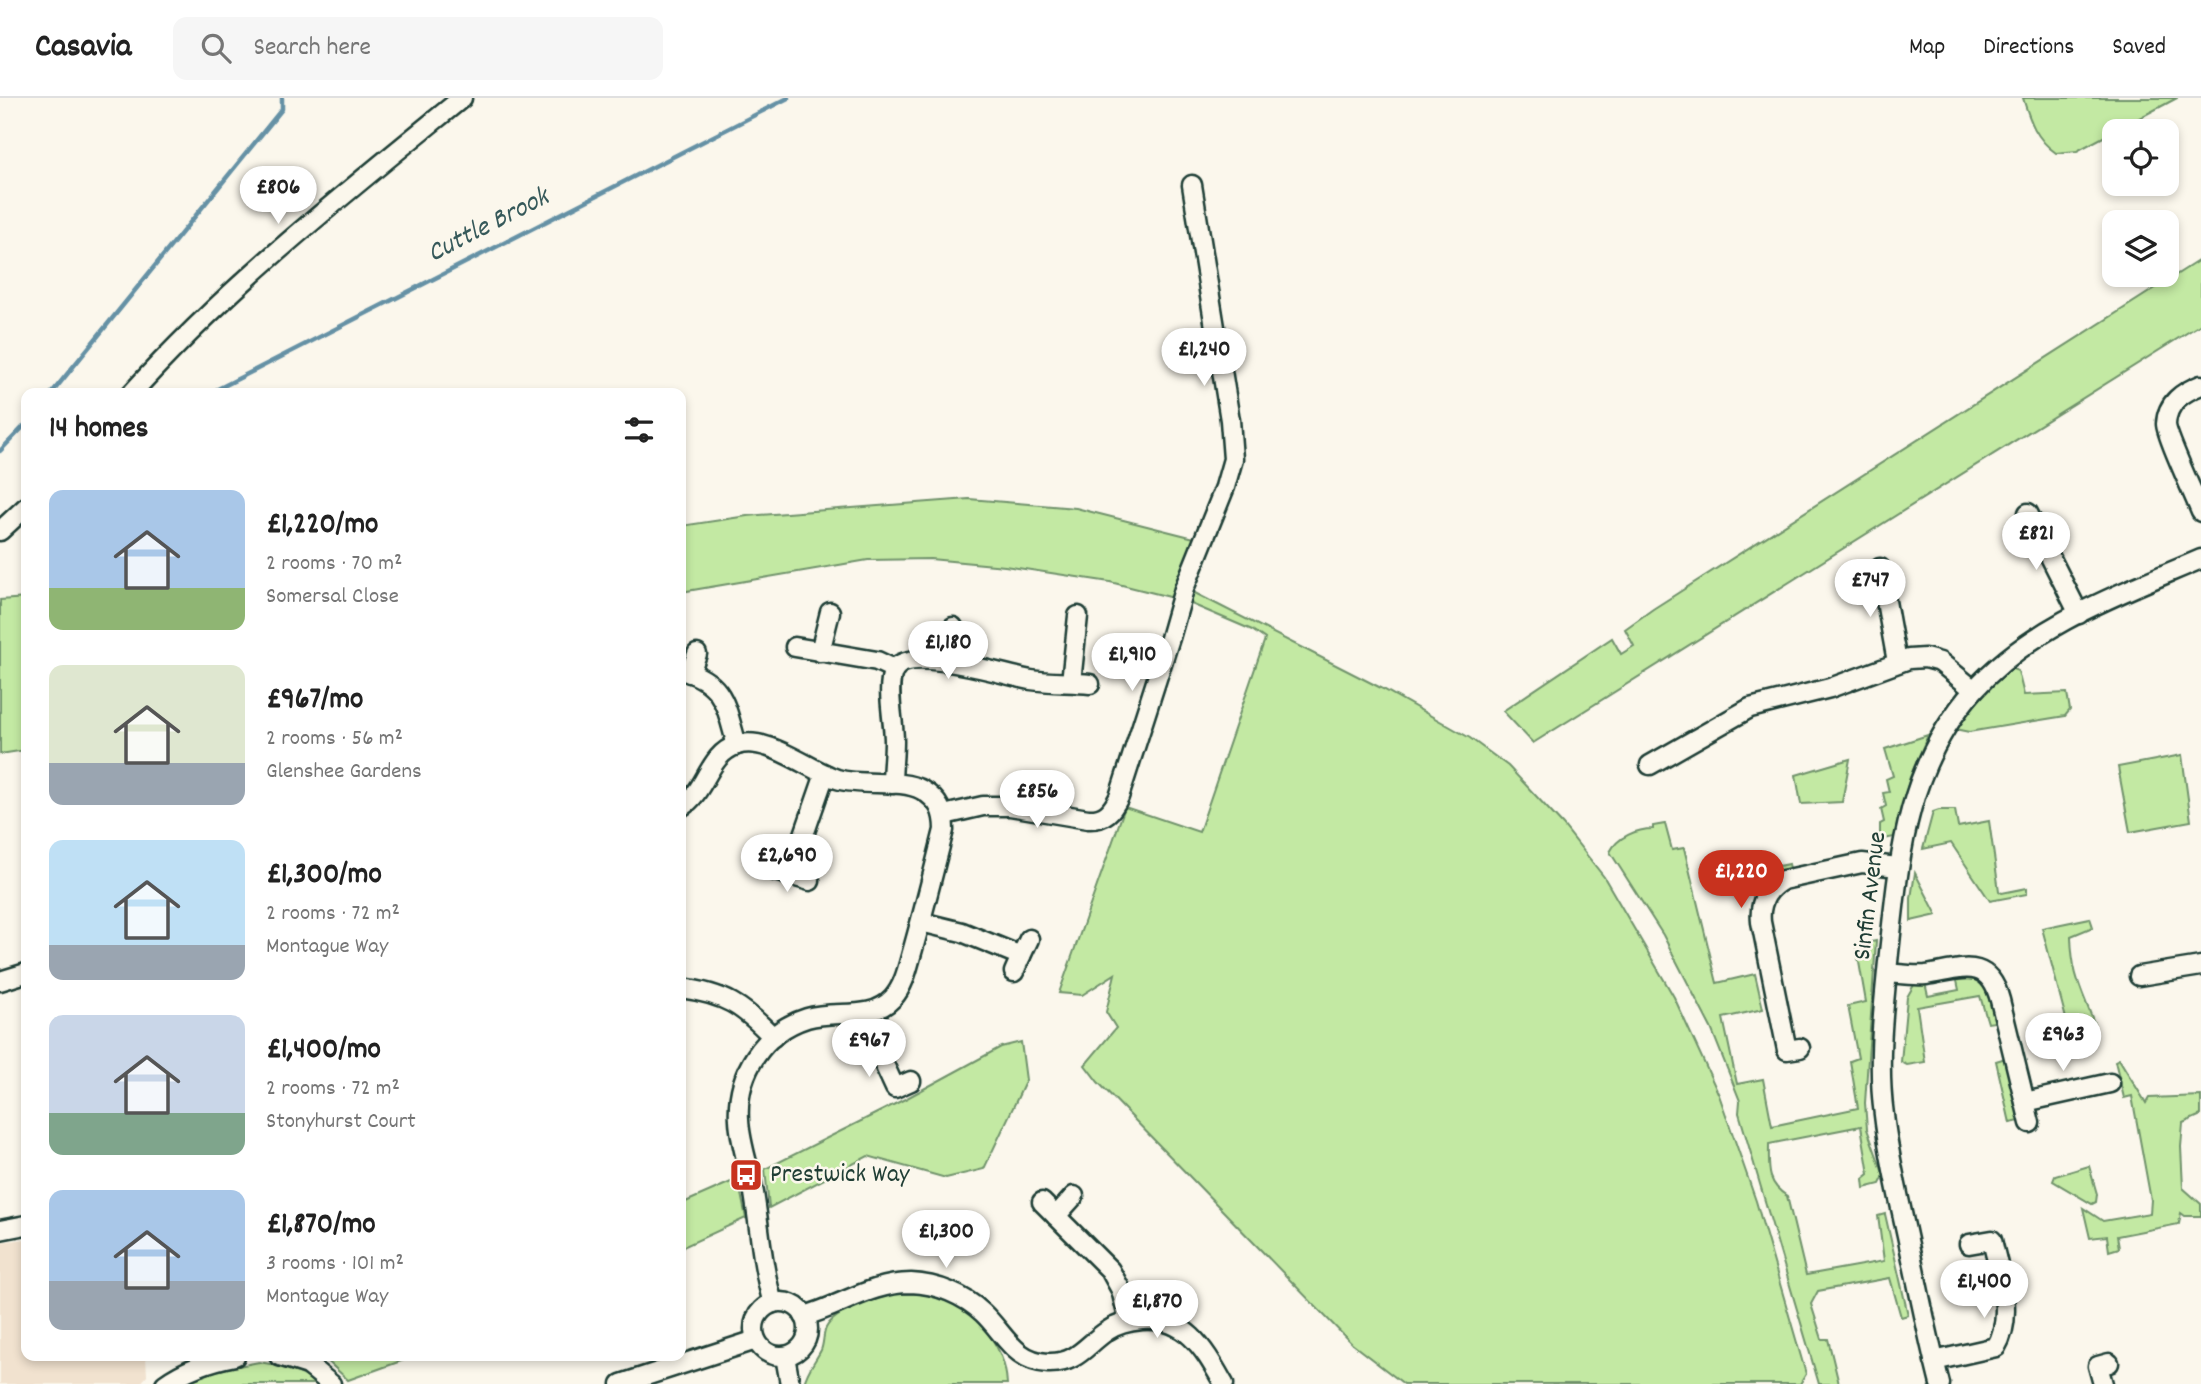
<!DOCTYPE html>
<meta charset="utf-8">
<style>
body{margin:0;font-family:Dekko,sans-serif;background:#f6f6f6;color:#222;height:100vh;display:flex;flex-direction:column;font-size:26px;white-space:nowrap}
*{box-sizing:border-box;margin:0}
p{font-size:23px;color:#767676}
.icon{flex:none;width:38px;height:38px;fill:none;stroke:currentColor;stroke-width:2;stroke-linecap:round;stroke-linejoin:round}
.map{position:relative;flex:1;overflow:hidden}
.side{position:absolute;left:21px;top:290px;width:665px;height:973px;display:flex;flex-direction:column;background:#fff;border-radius:14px;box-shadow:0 4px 10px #0003}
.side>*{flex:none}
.buttons{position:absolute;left:2102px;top:21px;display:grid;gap:14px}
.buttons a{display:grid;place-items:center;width:77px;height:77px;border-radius:14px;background:#fff;box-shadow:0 4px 10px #0003;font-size:35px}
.price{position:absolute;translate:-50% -60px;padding:0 16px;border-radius:24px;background:#fff;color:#222;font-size:23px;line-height:46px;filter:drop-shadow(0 2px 4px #0008)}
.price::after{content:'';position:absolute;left:50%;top:42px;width:21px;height:16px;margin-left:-10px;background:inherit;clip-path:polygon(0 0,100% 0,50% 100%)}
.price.selected{background:#c8321e;color:#fff}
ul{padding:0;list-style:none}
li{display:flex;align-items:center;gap:21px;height:175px;padding:0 28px}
li span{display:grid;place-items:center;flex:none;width:196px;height:140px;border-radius:14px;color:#555}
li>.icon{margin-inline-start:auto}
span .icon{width:84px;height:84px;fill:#fffc;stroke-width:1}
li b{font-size:30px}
h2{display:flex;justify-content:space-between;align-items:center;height:84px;padding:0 28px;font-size:30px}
header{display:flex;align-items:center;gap:42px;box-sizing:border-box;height:98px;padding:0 35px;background:#fff;border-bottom:2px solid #e0e0e0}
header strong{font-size:33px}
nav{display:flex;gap:38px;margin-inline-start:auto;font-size:24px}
.search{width:490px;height:63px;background:#f6f6f6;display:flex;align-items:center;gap:18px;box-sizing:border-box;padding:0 24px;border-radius:14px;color:#767676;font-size:26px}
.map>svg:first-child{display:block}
</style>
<header>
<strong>Casavia</strong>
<div class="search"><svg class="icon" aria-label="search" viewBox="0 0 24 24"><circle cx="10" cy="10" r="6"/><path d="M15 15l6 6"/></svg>Search here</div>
<nav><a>Map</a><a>Directions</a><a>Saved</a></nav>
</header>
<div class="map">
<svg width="2201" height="1286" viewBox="0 0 2201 1286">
<rect width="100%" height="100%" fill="#fbf7ec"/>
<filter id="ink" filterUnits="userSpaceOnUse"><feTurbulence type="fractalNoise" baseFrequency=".0143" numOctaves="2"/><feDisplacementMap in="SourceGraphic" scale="14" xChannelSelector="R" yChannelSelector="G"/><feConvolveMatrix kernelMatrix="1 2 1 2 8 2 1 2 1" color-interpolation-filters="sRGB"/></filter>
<g filter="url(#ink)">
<path fill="#f1e2cf" d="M26,1141v117h120l1,20 -7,8h-140v-142z"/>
<g fill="#c3e9a3" stroke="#71936c" stroke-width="2">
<path d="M2023,0h154l-100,53 -21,2c-20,-14 -26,-32 -33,-55z"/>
<path d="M2201,161v65l-668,419 -30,-32 109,-73 9,16 13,-8 -9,-17 28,-20z"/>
<path d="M969,401l107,9 126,32 -28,58 -64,-16 -105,-16 -75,-7 -62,1 -187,32v-66l66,-10z"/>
<path d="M1189,492l194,99 87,49 38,28 55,59 41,52 70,120 45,98 37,106 50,173 -6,10h-396l-52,-40 -254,-262 -13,-17 31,-37 -10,-16 9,-38 -33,21 -23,-2 66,-186 74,25 66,-193 -13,-9 -63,-27z"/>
<path d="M26,500v152l-26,4v-154z"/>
<path d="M2010,570l8,3 6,24 43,-2 3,17 -5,6 -96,16 -14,-3 11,-17z"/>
<path d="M1928,637l-18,42 -16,60 -14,3v-16l4,-2 -3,-13 5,-3 -3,-13 6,-1 -3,-13 7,-3 -8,-27z"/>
<path d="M2182,657l9,66 -61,11 -12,-65z"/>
<path d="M1850,661l-8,43 -41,2 -5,-29z"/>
<path d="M1939,712h16l3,17 31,-6 10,70 3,2 25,-5v6l-37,7 -39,-58 -28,6 10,-37z"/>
<path d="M1665,726l7,26 12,-2 33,135 38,-9 8,35 -40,9 14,66 26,-5 9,47 86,-18 -8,-47 8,-3 -10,-52 18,-4 -10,-57 20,-4 -11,162 2,26 17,47 -4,8 -16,4 -1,-9 6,-5 -8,-48 -92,18c0,23 -3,39 18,52l19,79 78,-14 -6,-45 7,-2 23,101 -7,2 -11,-39 -72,13 -7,13 11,35h6l11,45h-20l-80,-271 1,-12 -29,-73 -48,-93 -53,-83c7,-15 27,-23 43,-23v-3z"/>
<path d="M1789,766l2,9 -34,25 -4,-5 -5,-21z"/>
<path d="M1915,775l22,42 -26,6v-23z"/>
<path d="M2090,820l3,9 -22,9c1,39 10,52 23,87l-25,7 -27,-102z"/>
<path d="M1956,878l27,3 18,42 -13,2 -8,-27 -63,11 8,55 -18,3 -6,-3 6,-65 7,-12 11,-2 3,13 31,-6z"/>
<path d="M1021,944l5,38 -42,89 -38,9 -78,-22 -99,52 -4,-39 142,-71 94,-51z"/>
<path d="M2009,959l16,63 -15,3 -14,-62z"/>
<path d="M2119,961l27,44 3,-5 52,-2v19l-18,8 -2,24 2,41 18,16v12h-16l-4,-3 -2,11 -62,12 2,12 -10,3 -2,-15 -17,2 -7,-30 20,13 47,-8 1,-13 -19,-104 -8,2 -9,-37z"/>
<path d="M2089,1068l8,28 -1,8 -4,2 -39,-23 2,-5z"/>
<path d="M738,1081l8,39 -65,30v-44z"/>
<path d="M895,1196c11,0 23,-1 33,1 42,8 77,47 79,89h-203c3,-14 11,-22 17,-34 3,-7 2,-16 5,-22 9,-18 51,-30 69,-34z"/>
<path d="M322,1258h93l-67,24z"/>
<path d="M259,1264c22,3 41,9 59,22h-138l38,-14z"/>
</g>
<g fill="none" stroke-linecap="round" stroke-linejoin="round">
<g stroke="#6591a5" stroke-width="4.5">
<path d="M51,296l231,-285v-11"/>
<path d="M208,296l580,-296"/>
<path d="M0,353l26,-27"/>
</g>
<defs>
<g id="minor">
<path d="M2201,287c-18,7 -34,17 -35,39 0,11 29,73 35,88"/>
<path d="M131,296c99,-110 217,-203 331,-296"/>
<path d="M2028,415l51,101"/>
<path d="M0,433l26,-24"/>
<path d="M1880,470l17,94"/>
<path d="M795,549l82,14 17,8"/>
<path d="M820,554l10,-40"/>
<path d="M949,563l4,-34"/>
<path d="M681,572c44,12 44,35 56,75"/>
<path d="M690,575l7,-19"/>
<path d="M1071,584l7,-66"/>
<path d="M1650,667l100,-57 80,-20 79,-29 16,-1 15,4 34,28"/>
<path d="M892,686c0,-14 2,-28 2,-43 0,-19 -8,-52 -1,-69 12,-30 113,4 138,8 19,3 40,2 59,4"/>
<path d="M681,709c27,-17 26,-52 56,-62 30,-10 72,25 100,34 27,8 63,-1 85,11 17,10 22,22 22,40 -10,40 -20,80 -31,119 -5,17 -8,35 -20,49 -22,24 -57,11 -86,20 -44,14 -71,55 -68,102 1,24 11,49 15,73 6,37 8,74 19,110"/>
<path d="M944,717l39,-9h27l78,13c17,1 24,-8 31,-22l51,-159 14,-49 41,-102 8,-28 -3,-39 -38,-235"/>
<path d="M775,773l35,10"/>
<path d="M790,777l35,-101"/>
<path d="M921,824l41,10 59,24 8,-17"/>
<path d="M1014,874l7,-16"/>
<path d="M1887,875c13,1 26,3 39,2 34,-5 62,-20 74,25l30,123"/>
<path d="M2139,878l62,-10"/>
<path d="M0,883l26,-8"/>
<path d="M681,890c44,6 61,17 92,49"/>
<path d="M867,915l4,23 24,52 16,-7"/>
<path d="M1800,950l-13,2 -26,-128c-2,-19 5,-33 22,-42l79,-17 36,4"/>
<path d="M2025,1004l85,-19"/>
<path d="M1042,1104l68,68 11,20 8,31"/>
<path d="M1056,1118l18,-20"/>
<path d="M0,1132l26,-5"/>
<circle cx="781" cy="1231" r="27"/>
<path d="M804,1218c37,-10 67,-33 107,-33 26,1 53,12 72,30 22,21 31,48 65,50 29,1 38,-18 59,-32 10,-7 23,-10 35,-11 45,-4 63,31 82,64"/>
<path d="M279,1258l29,9 23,19"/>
<path d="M785,1258l5,28"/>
<path d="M1934,1263l62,-14c19,-31 3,-75 -4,-107l-23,4"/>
<path d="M165,1286c21,-15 44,-23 70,-28"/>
<path d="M621,1286l135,-44"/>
<path d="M1940,1286c-12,-46 -21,-93 -31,-139 -9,-43 -20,-86 -25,-130 -7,-51 -1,-103 4,-153 11,-100 16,-193 86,-272 59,-66 148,-97 227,-131"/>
<path d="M2103,1286l-5,-18 11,-3"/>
</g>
</defs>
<use href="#minor" stroke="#1f3d34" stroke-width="23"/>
<use href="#minor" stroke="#fbf7ec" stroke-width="18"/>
</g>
</g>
<defs>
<symbol id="bus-square" viewBox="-11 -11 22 22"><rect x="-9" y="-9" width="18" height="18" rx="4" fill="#c8321e" stroke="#fbf7ec"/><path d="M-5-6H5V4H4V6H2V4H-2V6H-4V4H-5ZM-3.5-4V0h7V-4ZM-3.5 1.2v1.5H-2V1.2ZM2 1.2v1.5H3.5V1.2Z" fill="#fff"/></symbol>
</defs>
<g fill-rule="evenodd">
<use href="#bus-square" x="727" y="1058" width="38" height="38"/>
</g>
<g text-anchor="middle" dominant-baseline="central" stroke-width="5" stroke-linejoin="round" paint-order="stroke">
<g font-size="26" fill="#1f3d34" stroke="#fbf7ec">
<text transform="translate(1871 798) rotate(-83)">Sinfin Avenue</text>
</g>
<g font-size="26" fill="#1f3d34" stroke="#fbf7ec" text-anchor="start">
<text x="770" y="1077">Prestwick Way</text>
</g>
<g font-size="28" font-style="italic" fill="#36595a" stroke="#fbf7ec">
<text transform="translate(489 129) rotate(-27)">Cuttle Brook</text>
</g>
</g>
</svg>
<div class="buttons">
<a><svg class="icon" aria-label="locate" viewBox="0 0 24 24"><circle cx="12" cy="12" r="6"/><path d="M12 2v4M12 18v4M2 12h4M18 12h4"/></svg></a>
<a><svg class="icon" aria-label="layers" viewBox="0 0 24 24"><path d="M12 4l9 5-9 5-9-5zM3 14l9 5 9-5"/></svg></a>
</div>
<b class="price" style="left:278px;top:128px">£806</b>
<b class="price" style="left:1204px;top:290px">£1,240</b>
<b class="price" style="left:2036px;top:474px">£821</b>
<b class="price" style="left:1870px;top:521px">£747</b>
<b class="price" style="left:948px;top:583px">£1,180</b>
<b class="price" style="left:1132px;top:595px">£1,910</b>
<b class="price" style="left:1037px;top:732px">£856</b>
<b class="price" style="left:787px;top:796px">£2,690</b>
<b class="price selected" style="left:1741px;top:812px">£1,220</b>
<b class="price" style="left:2063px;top:975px">£963</b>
<b class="price" style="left:869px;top:981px">£967</b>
<b class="price" style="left:946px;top:1172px">£1,300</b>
<b class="price" style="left:1984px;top:1222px">£1,400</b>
<b class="price" style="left:1157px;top:1242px">£1,870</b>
<section class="side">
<h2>14 homes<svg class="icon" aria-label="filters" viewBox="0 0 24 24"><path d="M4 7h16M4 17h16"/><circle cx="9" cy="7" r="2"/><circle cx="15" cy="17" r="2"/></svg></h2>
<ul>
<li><span style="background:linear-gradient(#a9c7e8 70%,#8fb573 0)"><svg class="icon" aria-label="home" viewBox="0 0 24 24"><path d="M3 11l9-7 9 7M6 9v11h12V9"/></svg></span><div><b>£1,220/mo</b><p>2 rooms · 70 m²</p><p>Somersal Close</p></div></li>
<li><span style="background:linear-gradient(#dfe7d0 70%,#9aa5b1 0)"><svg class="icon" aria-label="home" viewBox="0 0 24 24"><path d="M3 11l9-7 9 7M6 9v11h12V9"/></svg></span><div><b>£967/mo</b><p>2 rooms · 56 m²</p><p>Glenshee Gardens</p></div></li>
<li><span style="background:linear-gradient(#bfe0f5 75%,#9aa5b1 0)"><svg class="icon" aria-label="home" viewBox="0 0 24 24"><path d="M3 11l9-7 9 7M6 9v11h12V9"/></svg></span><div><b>£1,300/mo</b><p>2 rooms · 72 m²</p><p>Montague Way</p></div></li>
<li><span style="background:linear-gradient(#c9d6e8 70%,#7fa58c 0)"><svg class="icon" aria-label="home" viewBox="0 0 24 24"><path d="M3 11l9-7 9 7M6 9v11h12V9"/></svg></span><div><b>£1,400/mo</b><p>2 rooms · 72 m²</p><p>Stonyhurst Court</p></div></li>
<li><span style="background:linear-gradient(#a9c7e8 65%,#9aa5b1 0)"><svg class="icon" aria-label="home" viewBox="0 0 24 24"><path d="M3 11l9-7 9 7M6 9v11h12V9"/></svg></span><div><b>£1,870/mo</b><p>3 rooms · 101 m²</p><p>Montague Way</p></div></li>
</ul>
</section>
</div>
